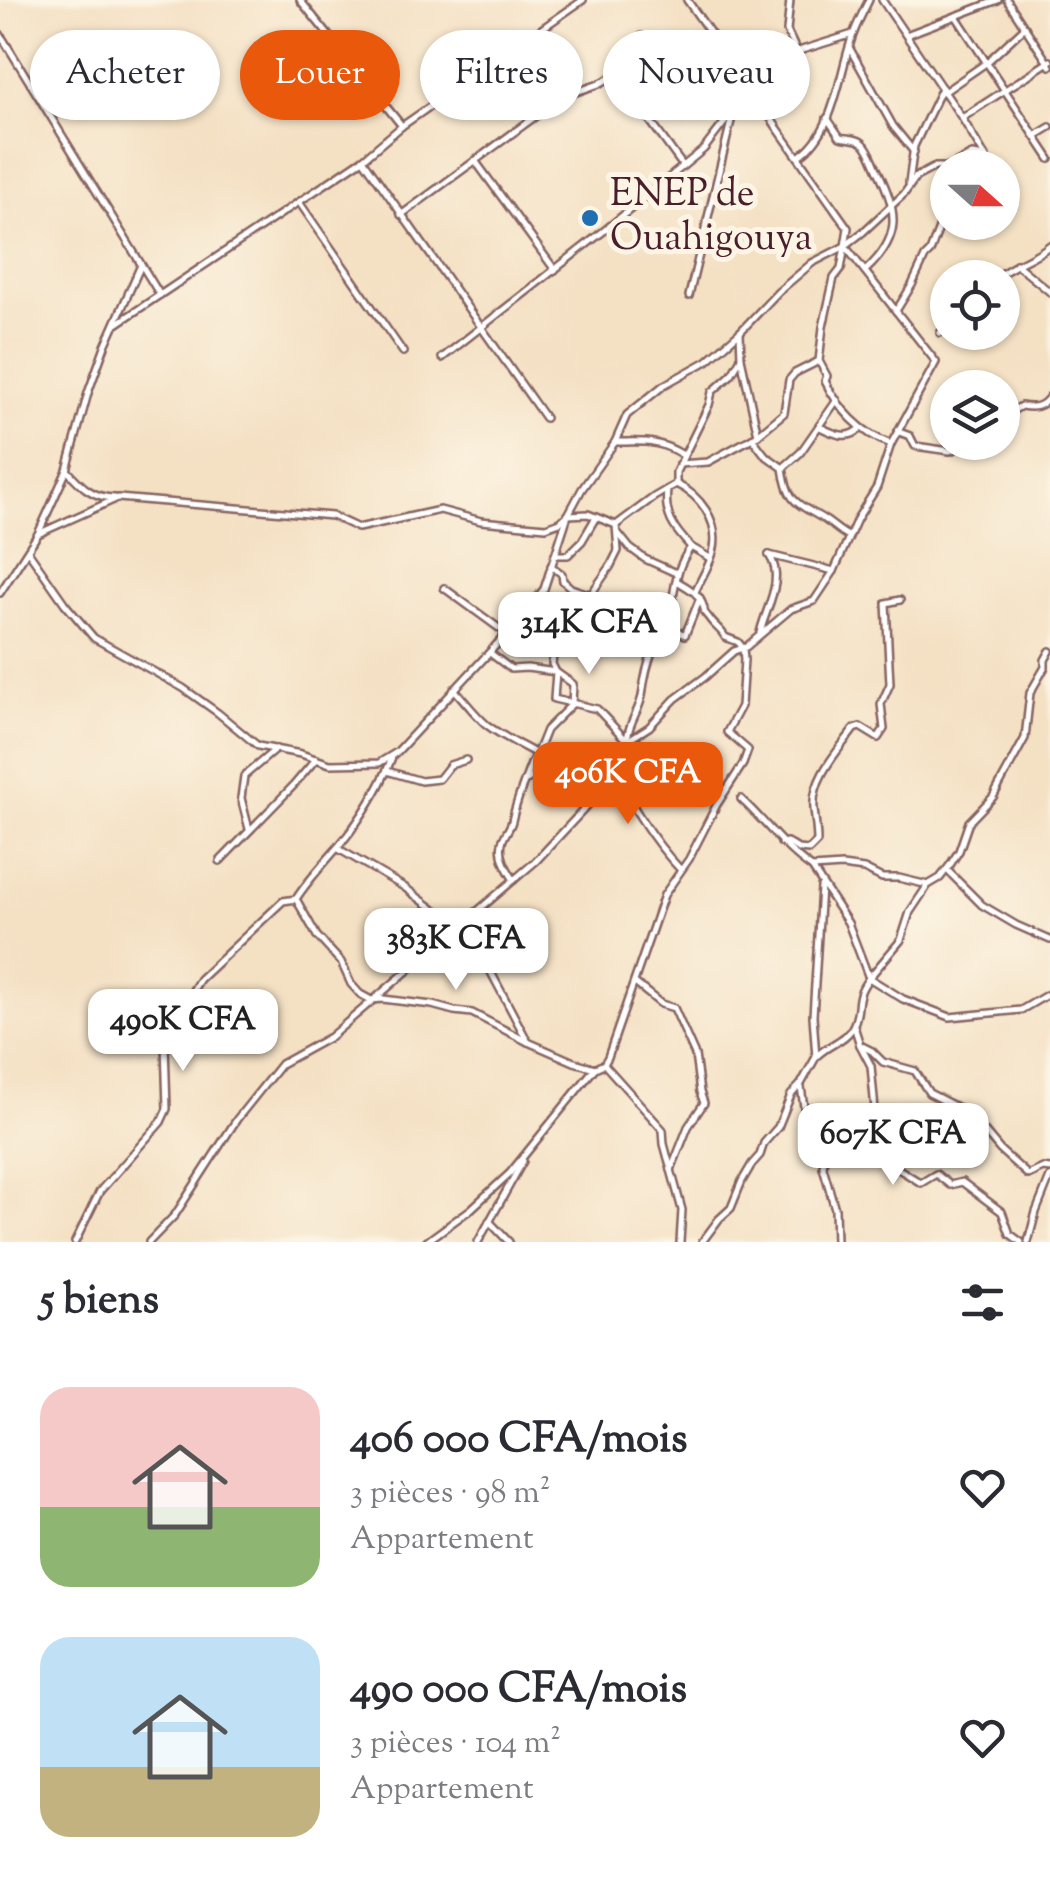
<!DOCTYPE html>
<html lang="fr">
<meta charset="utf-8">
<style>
body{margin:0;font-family:"Sorts Mill Goudy",serif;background:#f7f7f7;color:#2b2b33;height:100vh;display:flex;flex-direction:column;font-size:38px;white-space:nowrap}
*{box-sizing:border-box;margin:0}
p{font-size:32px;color:#7c7c81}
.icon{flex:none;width:55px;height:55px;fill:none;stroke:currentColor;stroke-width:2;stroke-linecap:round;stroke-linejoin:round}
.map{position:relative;height:1242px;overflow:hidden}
.side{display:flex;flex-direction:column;background:#fff;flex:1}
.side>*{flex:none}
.top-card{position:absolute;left:30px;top:30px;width:990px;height:90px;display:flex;gap:20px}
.needle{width:65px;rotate:111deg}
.tools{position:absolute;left:930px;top:150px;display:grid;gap:20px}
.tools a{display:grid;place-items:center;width:90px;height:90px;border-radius:50%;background:#fff;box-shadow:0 2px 8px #0004;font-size:50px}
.price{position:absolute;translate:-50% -85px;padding:0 22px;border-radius:20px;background:#fff;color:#222;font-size:32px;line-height:65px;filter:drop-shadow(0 2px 5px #0008)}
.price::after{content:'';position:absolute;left:50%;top:60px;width:30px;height:22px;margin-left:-15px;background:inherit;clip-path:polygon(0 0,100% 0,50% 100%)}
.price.selected{background:#ea580c;color:#fff}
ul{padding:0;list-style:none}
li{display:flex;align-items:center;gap:30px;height:250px;padding:0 40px}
li span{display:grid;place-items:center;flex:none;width:280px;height:200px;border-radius:30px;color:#555}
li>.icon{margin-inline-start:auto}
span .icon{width:120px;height:120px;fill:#fffc;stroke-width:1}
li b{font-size:42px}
h2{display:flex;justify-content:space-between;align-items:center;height:120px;padding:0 40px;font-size:42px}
.tag{padding:0 35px;border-radius:45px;background:#fff;box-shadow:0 2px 8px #0004;font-size:35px;line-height:90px}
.tag.selected{background:#ea580c;color:#fff}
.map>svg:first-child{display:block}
</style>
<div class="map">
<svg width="1050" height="1242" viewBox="0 0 1050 1242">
<rect width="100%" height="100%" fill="#fcf5e5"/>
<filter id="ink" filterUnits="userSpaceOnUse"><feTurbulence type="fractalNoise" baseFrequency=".01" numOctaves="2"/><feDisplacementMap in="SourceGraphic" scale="20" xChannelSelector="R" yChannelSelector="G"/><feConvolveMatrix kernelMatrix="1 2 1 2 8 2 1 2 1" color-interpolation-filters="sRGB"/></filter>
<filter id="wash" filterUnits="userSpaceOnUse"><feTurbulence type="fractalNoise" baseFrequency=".0048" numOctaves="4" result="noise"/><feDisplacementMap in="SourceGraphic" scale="40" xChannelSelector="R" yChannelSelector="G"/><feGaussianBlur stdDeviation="2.25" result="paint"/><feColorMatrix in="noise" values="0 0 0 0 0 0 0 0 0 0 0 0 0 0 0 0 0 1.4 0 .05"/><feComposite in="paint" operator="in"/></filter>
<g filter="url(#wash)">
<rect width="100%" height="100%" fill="#f4e0c3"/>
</g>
<g filter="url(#ink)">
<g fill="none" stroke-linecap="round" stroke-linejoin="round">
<defs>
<g id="minor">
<path d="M300,0l102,126"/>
<path d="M790,0l-3,31 9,19"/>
<path d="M882,0l80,118 30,50"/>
<path d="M1007,0l43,66"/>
<path d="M956,16l94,143"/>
<path d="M0,34l160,261"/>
<path d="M906,35l92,-35"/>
<path d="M850,49l43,77 21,26"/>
<path d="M616,74l67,92"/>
<path d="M944,92l42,-29 39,-36"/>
<path d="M827,118l13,19c8,2 17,1 23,6 7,6 11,20 15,28 21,42 23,67 -13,100"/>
<path d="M962,118l88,-57"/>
<path d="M1035,136l15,-9"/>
<path d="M798,157c35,-22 40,-76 52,-113 4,-15 12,-30 19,-44"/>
<path d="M363,159l182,259"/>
<path d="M476,162l79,108"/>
<path d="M909,183l5,-37 28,-58"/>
<path d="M1002,183l3,4"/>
<path d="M299,202l104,150"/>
<path d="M401,215l161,-118 37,-13 27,-15 21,-15 -5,-18"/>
<path d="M845,246l-4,23 -7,9 -11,49 -4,34 8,15 -2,5c13,27 36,53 66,63"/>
<path d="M1016,264l34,28"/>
<path d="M996,278c17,-14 38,-19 54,-33"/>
<path d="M689,296l44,-183"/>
<path d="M896,311l16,-26 13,-28 5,-5 18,-48"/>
<path d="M115,325l248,-166 39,-33 181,-126"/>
<path d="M940,333l8,-9"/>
<path d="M442,358l163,-128 99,-81 30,-39 52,-55 67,-21"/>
<path d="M1002,417l19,-11c13,2 21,2 29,-10"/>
<path d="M820,427c14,7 29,14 41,1"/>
<path d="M899,432l11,4 5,10 35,5 22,-9"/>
<path d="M759,434l25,-21 5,-33 6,-7 24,-12"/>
<path d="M752,438l13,17 18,13c5,39 17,35 45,54 7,5 12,10 20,14"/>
<path d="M615,442c29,0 42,-3 68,13"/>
<path d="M679,464l29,-2 50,-27 -17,-77 -1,-26"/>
<path d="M784,467l16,-14 37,-53"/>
<path d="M67,470c14,16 26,28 48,28"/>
<path d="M676,484v-12l33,-67 3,-13 19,-17 10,-17"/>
<path d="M676,484c24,11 43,37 38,64 -2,14 -13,30 -19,44"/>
<path d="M616,525l2,26 -8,16 -26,37 2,11 -15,12 -18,29 -1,8 4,8 -2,27 43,10 30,32c1,-19 12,-29 15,-45 2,-16 5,-31 11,-46 4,-11 12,-17 15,-27 7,-28 5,-52 23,-76 -17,-18 -27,-31 -24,-56"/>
<path d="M618,533l12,15 15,11 31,14"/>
<path d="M38,534l80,-36 214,18 26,12 82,-18 41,11 65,6 14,-5 8,-7 20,-1 28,11 38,-28 22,-13"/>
<path d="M691,547l19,11"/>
<path d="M28,551l37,53 29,34 89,50 35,25 40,33 43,8 29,10 49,-1 18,-11 114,-123 33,-40 24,-74 14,-26 33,-47 12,-27 37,-30 43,-24 33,-29 38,-40 34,-29 33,-17 18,-14 41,-38 12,-17 19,-10h14l23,-12 13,2"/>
<path d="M555,555h13l14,-14 14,-24"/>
<path d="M769,555l65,16"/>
<path d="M551,566l11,8 1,7 8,7 32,11 19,10 10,1 36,12"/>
<path d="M444,588l63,46"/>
<path d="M0,593l38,-59 29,-64 21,-77 17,-47 36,-81"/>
<path d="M667,626l18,9 15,-37"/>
<path d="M760,633c5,-24 26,-54 9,-78"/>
<path d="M490,653l21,16 16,-1 29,4 17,12 -1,20 -26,26 -10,25"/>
<path d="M454,689c11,12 21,26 33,36 26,20 58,28 80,52v14l3,6 25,-6"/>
<path d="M392,757c-9,25 -26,53 -42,75 -18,24 -38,42 -54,67l21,37 24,26 10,22 9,10 11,6 12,-1 49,6 22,6 18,2 56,29"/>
<path d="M615,762c7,34 41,82 65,107"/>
<path d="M387,771l34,10 18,-2 11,-14 16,-5"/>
<path d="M527,780l26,-18"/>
<path d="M741,799c25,23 43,50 71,69"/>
<path d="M249,829l-8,-31 3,-22 32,-27"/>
<path d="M781,843l6,-1 11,7 11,1 8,-8c0,-12 -2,-22 -3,-33 -3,-30 24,-58 40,-80l6,-2 18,11 6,-9 -3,-25 9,-20 -4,-81 14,-3"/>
<path d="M337,848l67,39 55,41"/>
<path d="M220,861l73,-75 23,-27"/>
<path d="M947,870l35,35 34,20 34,15"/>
<path d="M514,880c-7,-11 -15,-23 -12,-37 1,-7 8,-14 10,-22 5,-23 14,-44 23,-67"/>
<path d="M928,885l-18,27 -9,28 -32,38 -21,-55 -36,-55 30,-2 22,3 18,9h17l29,7 12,-7 10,-13 9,-14 10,-29 24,-25 32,-59 5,-45 15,-26v-7l5,-9"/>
<path d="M471,917l6,29 51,96 46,20 21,6"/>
<path d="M635,983l26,21 13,4 21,47 5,37 4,11 -16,24 -17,43"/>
<path d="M854,1026l6,19 12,6 11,11 32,9 14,22 41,21 30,36 28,25 15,-7 7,1"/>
<path d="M860,1045l11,21 5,55 4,26 6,14 35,22 15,-9 14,11 12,-3 40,30 8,22 11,8"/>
<path d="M818,1055c11,-11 30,-15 36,-31 8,-19 -1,-25 15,-46l34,21 47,18 71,-7 29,-17"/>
<path d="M604,1064l59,66 1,14 18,66 -2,32"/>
<path d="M801,1087l4,27 20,32 -2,21 12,42 1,33"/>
<path d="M489,1221l20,21"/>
<path d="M75,1242l25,-51 61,-69 6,-13 -2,-65 20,-41 15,-24 83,-78 13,-2"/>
<path d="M149,1242l26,-27 62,-96 44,-55 49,-27 206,-176 52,-56 39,-64 22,-14 26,-28 30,-22 29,-26 12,-4 45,-38 23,-8 20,-30 23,-52 20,-32 14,-43 45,-82 -91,-116 3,-18 -161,-228"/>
<path d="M426,1242l45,-33 39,-36 85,-105 9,-4 4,-7 56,-162 25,-36 27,-53 27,-42 5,-14 -21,-18 14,-26 3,-46 -1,-12 -5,-6 -13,-5c-4,-8 -11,-11 -16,-19 -10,-12 -1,-1 -7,-15 -4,-11 -16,-16 -25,-22"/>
<path d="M478,1242l45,-81"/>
<path d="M702,1242l17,-23 12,-11 11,-27 10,-17 8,-9 4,-12 14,-16 13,-32 10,-11 15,-27 -3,-41 8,-129"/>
<path d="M1028,1242l8,-30 14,-35"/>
</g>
</defs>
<use href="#minor" stroke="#866360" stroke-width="10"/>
<use href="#minor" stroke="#fff" stroke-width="5"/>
</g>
</g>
<circle fill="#1f6fb2" stroke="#fcf5e5" stroke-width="4" cx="590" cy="218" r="10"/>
<g text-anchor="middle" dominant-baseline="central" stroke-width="10" stroke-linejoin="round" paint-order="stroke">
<g font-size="38" fill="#4a1f2b" stroke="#fcf5e5" text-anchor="start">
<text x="610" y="196">ENEP de<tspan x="610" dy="44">Ouahigouya</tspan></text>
</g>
</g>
</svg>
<div class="tools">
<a><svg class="needle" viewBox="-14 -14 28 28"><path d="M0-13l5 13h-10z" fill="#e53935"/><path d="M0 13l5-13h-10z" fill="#7c7c81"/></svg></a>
<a><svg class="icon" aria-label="locate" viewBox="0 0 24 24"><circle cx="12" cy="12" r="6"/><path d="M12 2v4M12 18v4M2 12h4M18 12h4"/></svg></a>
<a><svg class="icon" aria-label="layers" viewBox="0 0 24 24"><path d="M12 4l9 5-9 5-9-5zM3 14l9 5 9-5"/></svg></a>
</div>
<b class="price" style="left:589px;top:677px">314K CFA</b>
<b class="price selected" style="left:628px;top:827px">406K CFA</b>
<b class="price" style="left:456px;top:993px">383K CFA</b>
<b class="price" style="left:183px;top:1074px">490K CFA</b>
<b class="price" style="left:893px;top:1188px">607K CFA</b>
<div class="top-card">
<a class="tag">Acheter</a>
<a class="tag selected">Louer</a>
<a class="tag">Filtres</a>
<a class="tag">Nouveau</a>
</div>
</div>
<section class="side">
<h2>5 biens<svg class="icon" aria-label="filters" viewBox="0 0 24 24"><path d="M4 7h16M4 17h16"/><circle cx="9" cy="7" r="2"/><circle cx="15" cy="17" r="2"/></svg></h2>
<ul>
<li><span style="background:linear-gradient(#f6c9c9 60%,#8fb573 0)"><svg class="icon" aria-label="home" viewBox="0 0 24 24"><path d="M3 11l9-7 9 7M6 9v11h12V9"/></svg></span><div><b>406 000 CFA/mois</b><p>3 pièces · 98 m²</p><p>Appartement</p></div><svg class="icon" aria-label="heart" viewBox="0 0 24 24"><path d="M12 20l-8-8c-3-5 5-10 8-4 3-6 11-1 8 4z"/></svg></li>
<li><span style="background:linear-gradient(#bfe0f5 65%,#c2b280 0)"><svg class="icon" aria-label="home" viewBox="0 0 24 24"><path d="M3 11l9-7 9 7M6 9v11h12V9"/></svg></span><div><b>490 000 CFA/mois</b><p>3 pièces · 104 m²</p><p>Appartement</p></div><svg class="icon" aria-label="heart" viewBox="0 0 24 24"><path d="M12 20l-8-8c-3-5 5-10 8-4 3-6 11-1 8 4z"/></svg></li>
</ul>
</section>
